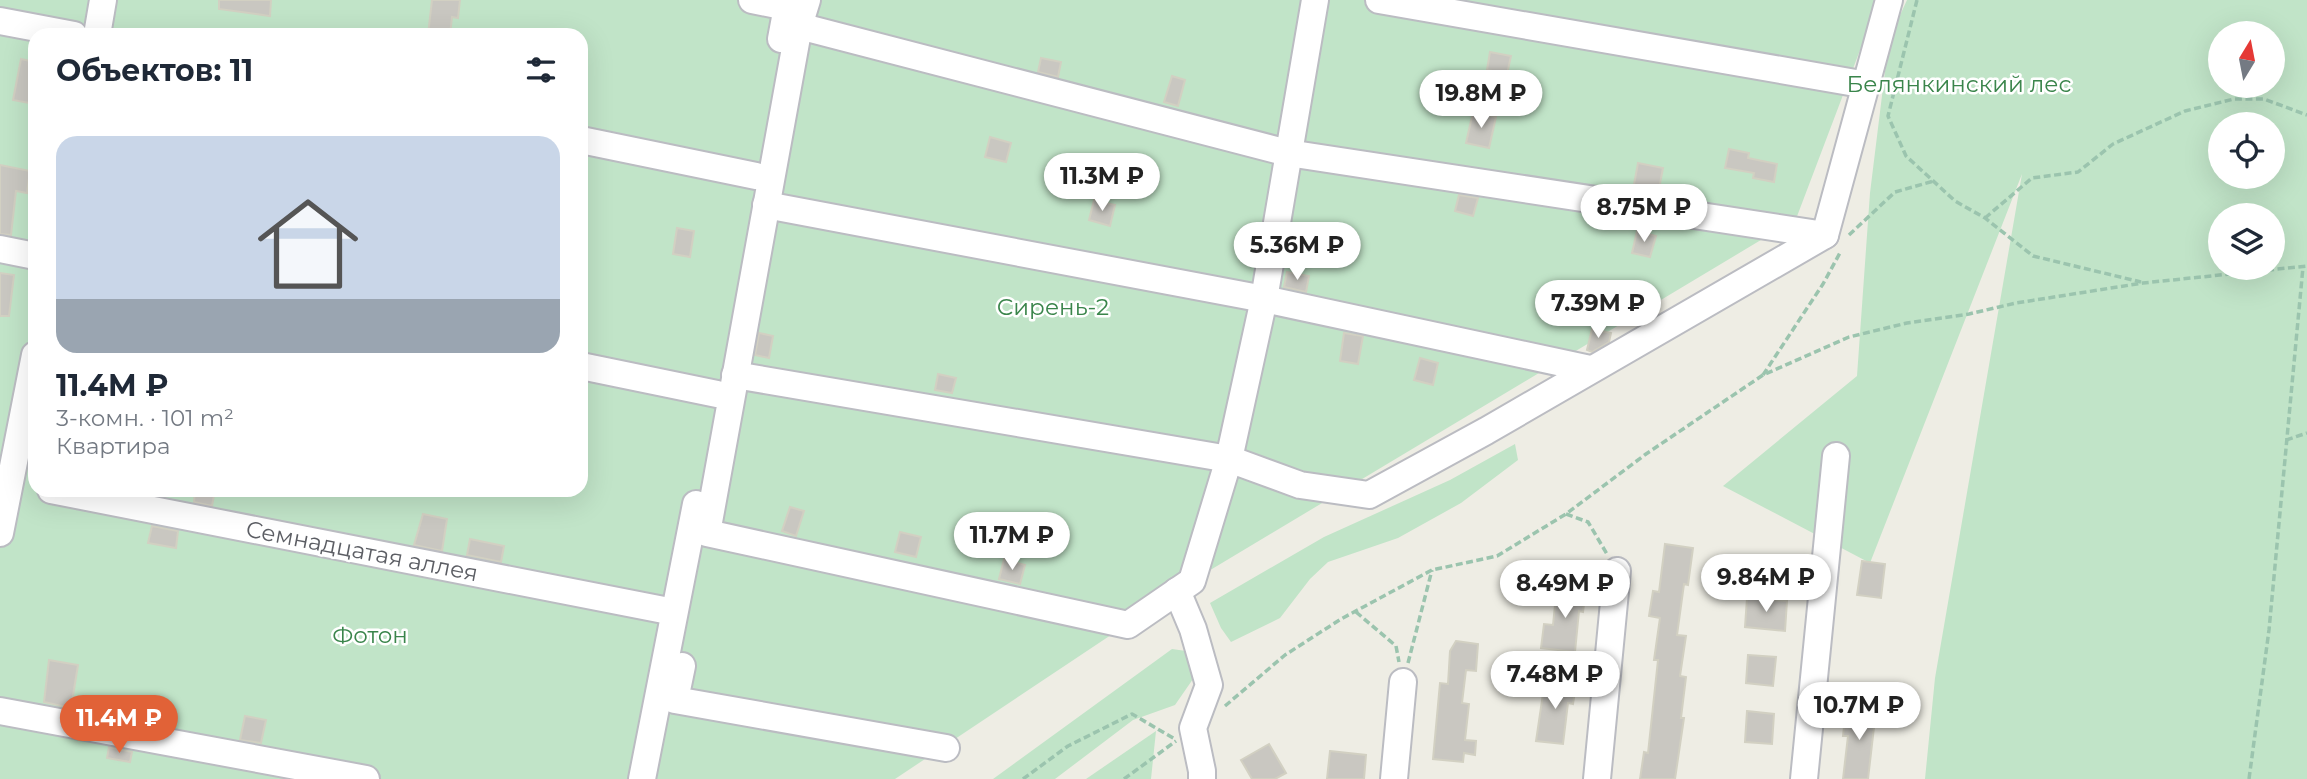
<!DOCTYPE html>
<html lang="ru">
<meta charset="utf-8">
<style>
body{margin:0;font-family:Montserrat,sans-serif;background:#f6f6f7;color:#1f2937;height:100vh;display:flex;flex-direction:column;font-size:26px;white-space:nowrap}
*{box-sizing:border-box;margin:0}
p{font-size:23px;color:#747a83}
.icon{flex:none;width:38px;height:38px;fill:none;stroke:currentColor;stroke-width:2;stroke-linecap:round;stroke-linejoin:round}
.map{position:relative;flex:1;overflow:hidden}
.drawer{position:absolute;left:28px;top:28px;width:560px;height:469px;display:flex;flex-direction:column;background:#fff;border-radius:21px;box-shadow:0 7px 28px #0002}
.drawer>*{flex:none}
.needle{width:46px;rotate:10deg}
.fabs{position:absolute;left:2208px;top:21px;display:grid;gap:14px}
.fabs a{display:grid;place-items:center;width:77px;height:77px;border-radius:50%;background:#fff;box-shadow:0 7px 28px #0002;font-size:35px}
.price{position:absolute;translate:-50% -60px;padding:0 16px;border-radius:24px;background:#fff;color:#222;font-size:23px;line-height:46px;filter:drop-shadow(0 2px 4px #0008)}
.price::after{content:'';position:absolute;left:50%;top:42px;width:21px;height:16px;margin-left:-10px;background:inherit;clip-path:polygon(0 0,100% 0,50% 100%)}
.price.active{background:#e16237;color:#fff}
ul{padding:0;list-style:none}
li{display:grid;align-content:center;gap:14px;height:371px;padding:0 28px}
li span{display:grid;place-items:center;height:217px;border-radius:21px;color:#555}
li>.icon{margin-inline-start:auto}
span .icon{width:126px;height:126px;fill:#fffc;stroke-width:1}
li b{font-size:30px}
h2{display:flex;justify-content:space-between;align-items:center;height:84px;padding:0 28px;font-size:30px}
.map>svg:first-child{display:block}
</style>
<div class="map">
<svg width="2307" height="779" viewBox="0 0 2307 779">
<rect width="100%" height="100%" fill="#eeede4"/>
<g fill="#c1e4c8" fill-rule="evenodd">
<path d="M0,0h1879l-83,219 -604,362 -297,198h-895zM35,35h546v455h-546z"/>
<path d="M1907,0h400v779h-382l10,-101 87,-504 -152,389 -147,-77 134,-110 13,-183 19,-154zM2221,33h52v53h-52zM2221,124h52v53h-52zM2221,215h52v53h-52z"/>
<path d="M1515,444l3,16 -57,43 -63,35 -70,24 -18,17 -30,39 -49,24 -10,-14 -11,-25 114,-66 126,-57z"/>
<path d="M1172,649l21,3v27l-18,26 -42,15 -78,59h-62z"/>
<path d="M1156,731l-5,48h-65z"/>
</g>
<g fill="#c9c7c1" stroke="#d2d0c2" stroke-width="2">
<path d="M219,0h52l-1,16 -51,-7z"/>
<path d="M432,0h28l-2,18 -6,-1 -2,18h-22z"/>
<path d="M1490,52l21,4 -4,18 -20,-4z"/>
<path d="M1041,58l20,4 -3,15 -20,-5z"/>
<path d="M21,59l14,3v42l-22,-4z"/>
<path d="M1172,76l13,4 -7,26 -14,-4z"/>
<path d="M1473,112l23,5 -7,31 -23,-5z"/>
<path d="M990,137l21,6 -5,19 -21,-5z"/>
<path d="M1729,149l20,4 -1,5 29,6 -3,18 -21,-4 1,-5 -29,-5z"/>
<path d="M1638,163l25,5 -5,26 -25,-4z"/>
<path d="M0,165l30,6 -3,22 -11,-2 -5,44 -11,-1z"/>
<path d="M1459,195l19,3 -5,18 -18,-5z"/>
<path d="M1094,200l21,5 -5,21 -21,-6z"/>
<path d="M677,228l17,3 -4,26 -17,-3z"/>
<path d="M1637,231l19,5 -6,21 -18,-4z"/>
<path d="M1287,272l22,4 -3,16 -22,-5z"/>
<path d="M0,273l14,2 -5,41h-9z"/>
<path d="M1592,329l19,4 -2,9 -17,10 -5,-2z"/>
<path d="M759,333l14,3 -4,22 -14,-3z"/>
<path d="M1344,333l19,3 -5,28 -18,-3z"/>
<path d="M1420,358l18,5 -5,22 -19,-5z"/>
<path d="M938,374l18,4 -4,15 -17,-3z"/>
<path d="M195,490h20l-3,16 -18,-4z"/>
<path d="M790,507l14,4 -8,25 -14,-5z"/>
<path d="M423,514l24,5 -5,32 -28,-6z"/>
<path d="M152,526l26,5 -2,17 -28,-5z"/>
<path d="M900,532l21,5 -5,20 -21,-5z"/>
<path d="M470,539l34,7 -3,16 -34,-7z"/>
<path d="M1665,544l28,4 -5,37 -4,-1 -7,51 9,1 -6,40 6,1 -5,41h3l-9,61h-35l4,-27 4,1 10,-93h-4l6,-42 -11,-2 4,-25 6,1z"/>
<path d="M1004,559l21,6 -5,19 -21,-5z"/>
<path d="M1862,561l23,3 -4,34 -24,-3z"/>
<path d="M1557,585l29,3 -3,24 -4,-1 -4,41 -34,-4 3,-24 9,1z"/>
<path d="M1747,598l40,3 -2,30 -40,-4z"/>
<path d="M1456,641l22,3 -2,27 -10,-1 -4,33 7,1 -4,36 11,1 -1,14 -11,-2 -1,9 -30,-3 7,-76 8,1 2,-33z"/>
<path d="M1748,655l28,2 -3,29 -27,-3z"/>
<path d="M49,660l29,5 -7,43 -27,-6z"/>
<path d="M1545,680l31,4 -3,20 -5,-1 -5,41 -27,-3z"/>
<path d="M1846,708l30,2 -8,69h-25l5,-43h-5z"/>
<path d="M1747,711l27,3 -2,30 -27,-2z"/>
<path d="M245,716l21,4 -5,23 -21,-3z"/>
<path d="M1269,744l17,29 -11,6h-23l-11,-19z"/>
<path d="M109,747l23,5 -2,10 -23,-4z"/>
<path d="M1330,751l36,4 -2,24h-37z"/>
</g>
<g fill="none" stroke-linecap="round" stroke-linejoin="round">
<defs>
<g id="minor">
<path d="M752,0l35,7 -6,32"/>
<path d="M807,0l-8,26 -92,507 421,92 64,-44 37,-122 35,-160 51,-299"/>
<path d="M1379,0l488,85"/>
<path d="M0,21l74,14"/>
<path d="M799,26l489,127 537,82"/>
<path d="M97,35l6,-35"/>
<path d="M581,140l175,36"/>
<path d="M766,205l498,94 326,70"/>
<path d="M0,249l35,7"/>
<path d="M581,366l136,28"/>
<path d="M735,375l494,84 71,26 69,10 117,-64 339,-196 64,-235"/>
<path d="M51,490l623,122"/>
<path d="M0,533l35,-178"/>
<path d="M1177,591l16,38 16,56 -16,43 9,43v8"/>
<path d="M682,666l-7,34 271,48"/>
<path d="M0,711l366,68"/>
<path d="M642,779l54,-275"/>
<path d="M1394,779l9,-97"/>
<path d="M1597,779l20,-208"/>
<path d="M1804,779l32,-323"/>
</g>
</defs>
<use href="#minor" stroke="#bbbcc2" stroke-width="30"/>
<g stroke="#9bc4ae" stroke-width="3.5" stroke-dasharray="7 3.5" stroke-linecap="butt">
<path d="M1917,0l-29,116 18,40 49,45 30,17 48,38 108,26"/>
<path d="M1985,218l47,-40 46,-6 35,-28 72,-33 49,-12h30l43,16"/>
<path d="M1849,235l46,-43 39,-11"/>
<path d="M1763,375l60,-91 18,-33"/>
<path d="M2286,440l21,-7"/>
<path d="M1566,514l22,8 19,32"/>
<path d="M1356,612l40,34 3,16"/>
<path d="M1408,663l24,-93"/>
<path d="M1225,706l60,-51 56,-36 91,-49 65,-14 69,-42 80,-60 117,-79 86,-38 58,-14 62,-9 47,-11 127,-20 164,-17"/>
<path d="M1023,779l45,-33 64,-32 43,25"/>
<path d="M1124,779l52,-38"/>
<path d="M2249,779l20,-149 34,-363"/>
</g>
<use href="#minor" stroke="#fff" stroke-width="26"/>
</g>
<g text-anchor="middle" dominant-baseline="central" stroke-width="5" stroke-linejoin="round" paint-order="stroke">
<g font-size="23" fill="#3a854b" stroke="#fff">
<text x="1959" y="84">Белянкинский лес</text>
<text x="1053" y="307">Сирень-2</text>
<text x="370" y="635">Фотон</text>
</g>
<g font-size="23" fill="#5c5e64" stroke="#fff">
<text transform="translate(362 551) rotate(11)">Семнадцатая аллея</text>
</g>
</g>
</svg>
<div class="fabs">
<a><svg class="needle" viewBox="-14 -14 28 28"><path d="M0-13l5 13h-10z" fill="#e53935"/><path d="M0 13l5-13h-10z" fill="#747a83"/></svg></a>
<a><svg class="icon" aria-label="locate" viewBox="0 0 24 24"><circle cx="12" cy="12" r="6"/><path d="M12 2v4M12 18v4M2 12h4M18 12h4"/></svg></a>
<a><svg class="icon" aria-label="layers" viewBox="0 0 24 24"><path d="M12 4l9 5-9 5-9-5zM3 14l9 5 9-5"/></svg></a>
</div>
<b class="price" style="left:1481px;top:130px">19.8M ₽</b>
<b class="price" style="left:1102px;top:213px">11.3M ₽</b>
<b class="price" style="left:1644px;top:244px">8.75M ₽</b>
<b class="price" style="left:1297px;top:282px">5.36M ₽</b>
<b class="price" style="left:1598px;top:340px">7.39M ₽</b>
<b class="price" style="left:1012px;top:572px">11.7M ₽</b>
<b class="price" style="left:1766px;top:614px">9.84M ₽</b>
<b class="price" style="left:1565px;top:620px">8.49M ₽</b>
<b class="price" style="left:1555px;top:711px">7.48M ₽</b>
<b class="price" style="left:1859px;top:742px">10.7M ₽</b>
<b class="price active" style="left:119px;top:755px">11.4M ₽</b>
<section class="drawer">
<h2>Объектов: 11<svg class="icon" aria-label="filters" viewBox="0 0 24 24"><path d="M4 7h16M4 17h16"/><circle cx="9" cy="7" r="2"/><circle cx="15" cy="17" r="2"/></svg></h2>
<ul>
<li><span style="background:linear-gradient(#c9d6e8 75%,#9aa5b1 0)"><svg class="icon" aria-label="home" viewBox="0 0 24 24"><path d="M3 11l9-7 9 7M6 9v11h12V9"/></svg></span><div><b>11.4M ₽</b><p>3-комн. · 101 m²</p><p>Квартира</p></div></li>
</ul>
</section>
</div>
